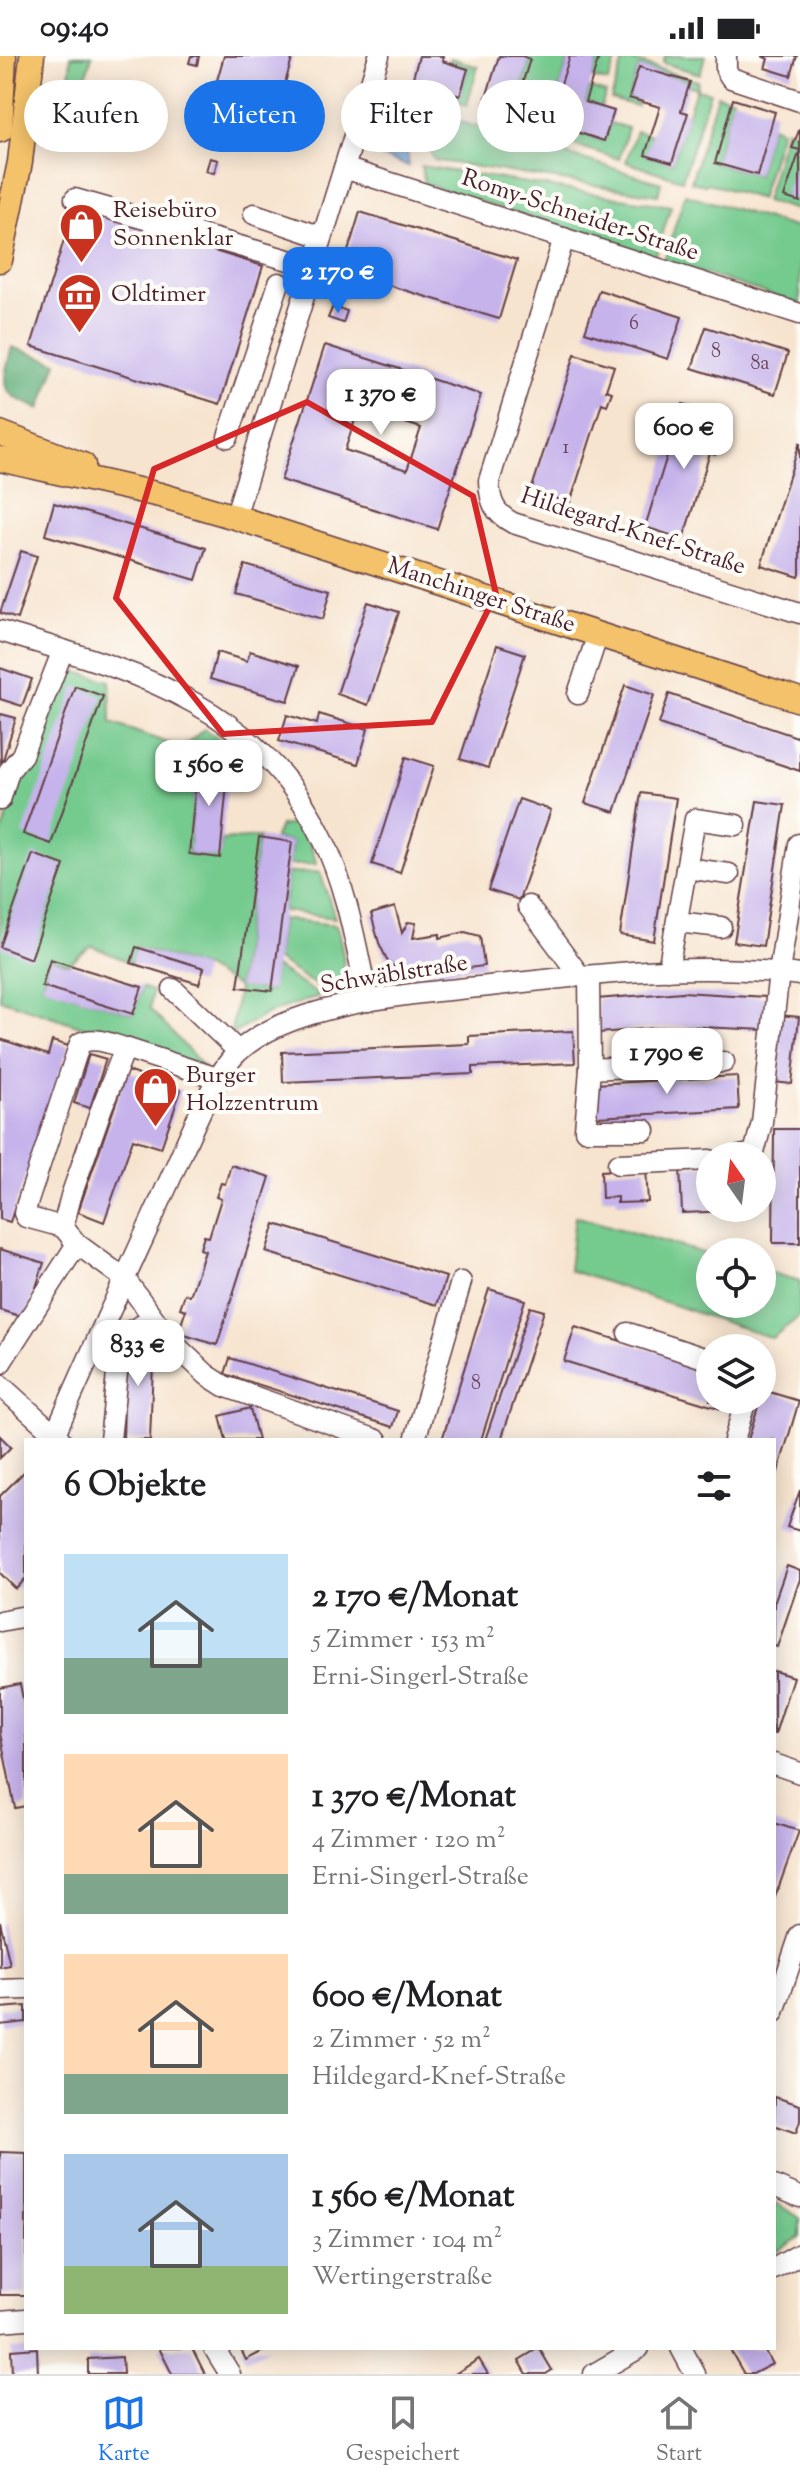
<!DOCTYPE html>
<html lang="de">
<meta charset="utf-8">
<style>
body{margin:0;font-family:"Sorts Mill Goudy",serif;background:#f6f6f6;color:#202124;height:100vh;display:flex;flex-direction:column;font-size:30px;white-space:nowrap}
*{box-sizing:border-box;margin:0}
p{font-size:26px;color:#757577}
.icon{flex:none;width:44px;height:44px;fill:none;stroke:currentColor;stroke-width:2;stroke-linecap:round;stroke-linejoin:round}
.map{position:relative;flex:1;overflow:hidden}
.panel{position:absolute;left:24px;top:1382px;width:752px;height:912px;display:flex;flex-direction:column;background:#fff;border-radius:0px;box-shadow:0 4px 20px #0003}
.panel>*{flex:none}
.banner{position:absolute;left:24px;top:24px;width:752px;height:72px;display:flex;gap:16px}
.needle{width:52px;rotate:346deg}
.tools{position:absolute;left:696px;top:1086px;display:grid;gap:16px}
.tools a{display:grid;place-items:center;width:80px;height:80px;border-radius:50%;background:#fff;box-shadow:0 4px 20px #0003;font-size:40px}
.price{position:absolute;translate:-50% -68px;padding:0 18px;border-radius:16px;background:#fff;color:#222;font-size:26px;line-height:52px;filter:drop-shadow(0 2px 4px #0008)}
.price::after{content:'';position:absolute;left:50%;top:48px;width:24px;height:18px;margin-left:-12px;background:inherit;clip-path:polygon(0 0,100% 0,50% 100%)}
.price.current{background:#1a73e8;color:#fff}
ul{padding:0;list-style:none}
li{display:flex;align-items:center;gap:24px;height:200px;padding:0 40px}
li span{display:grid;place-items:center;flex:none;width:224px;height:160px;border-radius:0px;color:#555}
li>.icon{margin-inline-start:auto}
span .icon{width:96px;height:96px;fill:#fffc;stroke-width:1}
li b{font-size:34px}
h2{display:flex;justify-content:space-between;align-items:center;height:96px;padding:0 40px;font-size:34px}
.pill{padding:0 28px;border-radius:36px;background:#fff;box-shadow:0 4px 20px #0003;font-size:28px;line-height:72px}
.pill.current{background:#1a73e8;color:#fff}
.status{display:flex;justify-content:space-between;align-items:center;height:56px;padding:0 40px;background:#fff;direction:ltr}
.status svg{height:22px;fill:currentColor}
.tabs{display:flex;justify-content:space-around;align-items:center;height:112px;border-top:2px solid #e0e0e0;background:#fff;font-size:22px;color:#757577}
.tabs a{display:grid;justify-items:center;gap:4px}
.tabs .current{color:#1a73e8}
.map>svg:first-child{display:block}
</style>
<div class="status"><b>09:40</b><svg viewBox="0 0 49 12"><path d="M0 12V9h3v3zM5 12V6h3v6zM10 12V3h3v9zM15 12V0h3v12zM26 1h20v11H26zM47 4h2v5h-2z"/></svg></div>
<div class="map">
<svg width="800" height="2318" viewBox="0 0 800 2318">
<rect width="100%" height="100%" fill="#fdfcf7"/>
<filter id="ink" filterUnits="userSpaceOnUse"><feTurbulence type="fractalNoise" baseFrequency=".0125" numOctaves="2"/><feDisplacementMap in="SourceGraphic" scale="16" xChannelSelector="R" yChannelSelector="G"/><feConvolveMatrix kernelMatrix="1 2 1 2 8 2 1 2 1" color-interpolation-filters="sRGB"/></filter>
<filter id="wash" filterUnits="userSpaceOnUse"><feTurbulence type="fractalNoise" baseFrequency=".006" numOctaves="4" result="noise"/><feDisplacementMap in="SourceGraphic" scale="32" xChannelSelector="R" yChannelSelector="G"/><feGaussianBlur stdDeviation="1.8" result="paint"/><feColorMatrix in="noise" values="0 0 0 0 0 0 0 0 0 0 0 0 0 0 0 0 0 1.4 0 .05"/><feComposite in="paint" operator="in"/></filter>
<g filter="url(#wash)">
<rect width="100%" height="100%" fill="#f7e4cf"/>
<g fill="#75ca8e" stroke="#60745c" stroke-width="2">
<path d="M71,0h21l-5,17 1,40 -21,-5z"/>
<path d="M531,0h39l-13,39 10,4 -9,27 45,15 7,-18 18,5 -9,31 -109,-34z"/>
<path d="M597,0h21l-10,26 -16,-4 7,-21z"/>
<path d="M665,0h40l-5,18 -37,-11z"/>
<path d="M450,2l28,9 -11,38 -36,-11 1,-6 28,7 8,-26 -19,-6z"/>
<path d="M624,2l74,23 -1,7 -8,-2v-4l-50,-15 -10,30 9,3 -1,6 -26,-7z"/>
<path d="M589,32l17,5 -5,14 -16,-5z"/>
<path d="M696,33l14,3 -28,88 -56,-18 10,-31 16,4 -6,20 26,8z"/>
<path d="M717,39l16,4 -18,64 42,12 14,-49 10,4 -21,69 -52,-16 -3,2 -14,-3z"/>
<path d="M412,51l249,76 -3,12 -224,-35z"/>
<path d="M786,73l12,3 -6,16 7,2 -14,46 15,6v9l-35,-10z"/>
<path d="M421,110l250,40 -16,52 -230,-74z"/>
<path d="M685,138l115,35v75l-136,-43z"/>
<path d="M58,611l52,14 1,42 71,25 22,-19 20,13 28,27 -25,12 2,-19 -31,-3 -9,95 30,3 3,-17 37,-3 -21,149 33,5 4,-24 45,29 -52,17 -37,22 7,-48 -34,-19 -68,-21 -5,16 -39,-17 -23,18 -19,-5 -8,26 91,29 9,-27 10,4 -2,18 55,59 -205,-69v-161z"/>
<path d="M294,768l15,19 8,21 -28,1 3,-23 -18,-3 6,-13z"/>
<path d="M320,816l15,46 -52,-7 5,-38z"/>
<path d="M282,863l54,6c7,23 16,52 -10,67l-50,-33z"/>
<path d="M575,1160l135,39v49h52v-34l38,11v35l-28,22 -203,-68z"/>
<path d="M774,2146l26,16v19l-26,16z"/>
</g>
<path fill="#60ae79" stroke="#556652" stroke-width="2" d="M12,291l45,15 -17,47c-40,-16 -40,-19 -28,-62z"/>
<path fill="#76aae3" stroke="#606487" stroke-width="2" d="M381,48l21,5 7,57 -41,-14z"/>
<g id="blocks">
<g fill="#c6b3eb" fill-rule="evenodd">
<path d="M191,0h8l-2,9 -8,-2z"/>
<path d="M224,0h69l-25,84 -63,-18z"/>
<path d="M419,0h24l-1,5 26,8 -8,27 -48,-15z"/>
<path d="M499,0h23l8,3 -17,54 -29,-9z"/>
<path d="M570,0l29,1 -14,45 29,9 -10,30 -46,-15 9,-27 -10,-3z"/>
<path d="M762,0h35l-6,20 -26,-8 3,-9z"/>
<path d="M639,11l51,15 -9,29 7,2 -16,50 -27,-8 15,-48 -31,-9z"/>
<path d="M733,43l42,13 -18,63 -42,-12z"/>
<path d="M800,72v22l-8,-2z"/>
<path d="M800,94v52l-16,-5z"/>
<path d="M210,102l8,2 -4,13 -8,-2z"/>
<path d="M74,152l189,58 -43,138 -189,-58z"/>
<path d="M360,156l157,48 -18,59 -157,-48z"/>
<path d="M599,234l83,27 -14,42 -83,-27z"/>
<path d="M333,250l14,5 -4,12 -15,-5z"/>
<path d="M706,271l82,26 -13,41 -83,-26z"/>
<path d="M325,289l156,50 -44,134 -156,-49zM359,352l62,20 -14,42 -62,-20z"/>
<path d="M575,298l39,12 -8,24 6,2 -5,13 -5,-2 -32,100 -39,-12z"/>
<path d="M683,348l38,12 -7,24 5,2 -4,13 -5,-2 -27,86 -38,-12z"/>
<path d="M800,386v132l-1,3 -38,-12z"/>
<path d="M54,447l152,45 -10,32 -151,-45z"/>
<path d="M21,495l16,5 -20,63 -17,-6z"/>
<path d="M245,509l86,25 -8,29 -87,-25z"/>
<path d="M368,546l31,10 -31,93 -31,-11z"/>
<path d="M497,589l28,9 -37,114 -28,-9z"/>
<path d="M250,595l49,15 -11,35 -78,-22 7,-27 30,9z"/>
<path d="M0,612l32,11 -10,27 -22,-7z"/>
<path d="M625,629l29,10 -39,117 -30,-9z"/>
<path d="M75,630l28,10 -52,148 -28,-10z"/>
<path d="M669,638l131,44v33l-141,-47z"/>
<path d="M1,658l15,4 -15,48 -1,-49z"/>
<path d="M319,658l49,15 -10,35 -79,-23 8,-26 30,9z"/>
<path d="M406,701l28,9 -34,107 -28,-9z"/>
<path d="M198,703l31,3 -9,96 -31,-4z"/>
<path d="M641,737l35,5 -22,143 -34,-6z"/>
<path d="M519,743l32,11 -32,90 -31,-10z"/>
<path d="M757,745l28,4 -22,141 -29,-4z"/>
<path d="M259,781l33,5 -20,149 -34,-4z"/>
<path d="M33,798l31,11 -33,94 -31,-12z"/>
<path d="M395,851l7,26 6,-11 8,1 -3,15 27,-4v4l25,-6 15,4 4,30 -68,9 -13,-2 -15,-11 -9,-19 -8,-29z"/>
<path d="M136,891l68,21 -5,16 -68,-21z"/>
<path d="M50,903l92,28 -9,27 -91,-28z"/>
<path d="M682,936l84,5 -1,33 -84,-4 -82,7 -2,-34z"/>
<path d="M779,959l20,2 -7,67 -19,-2z"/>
<path d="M573,975l2,32 -102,4v7l-190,8 -1,-30 187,-8v-8z"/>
<path d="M0,983l48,16 4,-14 17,5 -59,176 -10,-3z"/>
<path d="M89,998l17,5 -16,49 -16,-5z"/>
<path d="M127,1015l54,19 -20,58 -28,-9 -29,83 -26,-10z"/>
<path d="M737,1020l2,33 -142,8 -2,-33z"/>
<path d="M774,1073h26v114h-27z"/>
<path d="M231,1109l39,12 -53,168 -39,-12 8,-23 -6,-2 5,-14 5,2 15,-45 -5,-2 4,-13 5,1 12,-38 -5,-2 5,-14 4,1z"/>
<path d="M710,1110v42h22v3l-50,2 -2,-46z"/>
<path d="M646,1112l2,34 -31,1v-6l-15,1 -1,-27z"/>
<path d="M275,1168l171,53 -9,28 -171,-53z"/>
<path d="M0,1193l44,14 -18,55 -26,-8z"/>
<path d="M489,1233l36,11 -44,140h-39z"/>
<path d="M530,1251l14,4 -43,129h-16z"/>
<path d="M575,1271l135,41v32h25l-4,12 -167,-51z"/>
<path d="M126,1281l28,1 -4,102h-27z"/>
<path d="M230,1302l168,53 -5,16 -168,-53z"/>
<path d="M763,1334l36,11 -24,81 -1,-42h-26z"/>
<path d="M250,1352l8,32h-32l-6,-24z"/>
<path d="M0,1380l11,11 -11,11z"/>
<path d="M26,1414v108l-10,11 -16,-16v-77z"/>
<path d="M800,1434v41l-13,-4z"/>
<path d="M787,1510l13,5v8l-23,68 -3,-1v-43z"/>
<path d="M774,1615l19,6 -18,57h-1z"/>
<path d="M20,1628l6,30v92l-11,2 -15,-75v-45z"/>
<path d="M774,1767l25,8 -25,69z"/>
<path d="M0,1865l10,44 -10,2z"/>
<path d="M26,1950v16l-26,3v-17z"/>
<path d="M775,2041l25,8v16l-4,12 -22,-8z"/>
<path d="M0,2096l26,1v142h-26z"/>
<path d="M37,2292l1,26h-26l-1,-24z"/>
<path d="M159,2292h33l13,26h-33z"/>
<path d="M240,2292h29l-23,12z"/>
<path d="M539,2292l13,22 -6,4h-19l-8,-14z"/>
<path d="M729,2292h34l9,16 -19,10h-9z"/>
<path d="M122,2301l1,17h-35v-15z"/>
<path d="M479,2303l9,15h-33z"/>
</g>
</g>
</g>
<g filter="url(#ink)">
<use href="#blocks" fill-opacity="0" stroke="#643d44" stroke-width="2"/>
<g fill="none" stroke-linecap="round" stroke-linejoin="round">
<defs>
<g id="minor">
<path d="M726,0v14l5,8 69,23"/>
<path d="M344,112l456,146"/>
<path d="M75,143l238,68"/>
<path d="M254,158l68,23"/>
<path d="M564,182l-75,243c1,21 5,32 24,42l287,90"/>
<path d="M228,381l51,-154"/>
<path d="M235,461l144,-461"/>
<path d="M0,575c132,40 256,71 322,206 25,51 34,109 46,164"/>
<path d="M578,638l20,-60"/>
<path d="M0,744l9,-29 13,-16 41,-105"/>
<path d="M686,812l43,6"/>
<path d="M528,850l52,70"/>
<path d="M677,866l44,5"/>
<path d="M668,914l27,-151 41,6"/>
<path d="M589,920l1,93 134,-7"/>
<path d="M173,933l65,62"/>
<path d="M590,1013l-5,61h60"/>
<path d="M220,1023l-95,-31 -23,59 -31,89 -8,31 14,17 48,35 44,60 38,36 17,11 153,54"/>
<path d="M740,1100l14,-3 8,-31 17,-150 20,-128"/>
<path d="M618,1108l92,-4"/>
<path d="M63,1171l-37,-10 -2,-4 56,-170c14,-7 31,1 45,5"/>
<path d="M628,1277l82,27"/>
<path d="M0,1308l77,-120"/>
<path d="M0,1329l61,55"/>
<path d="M55,1378c38,-87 78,-173 117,-259 15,-33 41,-100 66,-123 54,-52 187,-59 260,-67 100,-11 202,-24 302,-10"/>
<path d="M110,1384l11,-104 33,-17"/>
<path d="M415,1384l46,-158"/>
<path d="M734,1384l12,-40"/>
<path d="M0,1565l26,-5"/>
<path d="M774,1708l26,9"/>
<path d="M0,1934l26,-1"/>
<path d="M774,1956l26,-77"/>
<path d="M774,2130l26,11"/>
<path d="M774,2213l26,-15"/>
<path d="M0,2265l26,-2"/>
<path d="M214,2292l16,26"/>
<path d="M681,2292l14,26"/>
<path d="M594,2318l45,-26"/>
</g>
<g id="major">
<path d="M0,74l4,-74"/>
<path d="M0,204l20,-98 12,-106"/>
<path d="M0,377l83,32"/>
<path d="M0,403l160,36 75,22 565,183"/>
</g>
</defs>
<use href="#minor" stroke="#643d44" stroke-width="23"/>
<use href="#major" stroke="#643d44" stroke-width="27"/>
<use href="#minor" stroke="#fff" stroke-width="20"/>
<use href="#major" stroke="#f3c26a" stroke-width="24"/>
</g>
</g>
<path fill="none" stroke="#d62828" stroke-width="6" stroke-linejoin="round" d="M307,346l166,94 23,98 -64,128 -209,12 -107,-136 38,-129z"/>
<defs>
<symbol id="shop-pin" viewBox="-11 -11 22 30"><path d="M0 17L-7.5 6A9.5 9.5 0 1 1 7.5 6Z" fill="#c8321e" stroke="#fdfcf7"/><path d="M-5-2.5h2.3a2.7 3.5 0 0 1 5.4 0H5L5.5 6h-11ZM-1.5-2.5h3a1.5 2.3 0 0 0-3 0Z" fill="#fff"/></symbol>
<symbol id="museum-pin" viewBox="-11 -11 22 30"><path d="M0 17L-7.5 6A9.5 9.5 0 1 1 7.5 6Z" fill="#c8321e" stroke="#fdfcf7"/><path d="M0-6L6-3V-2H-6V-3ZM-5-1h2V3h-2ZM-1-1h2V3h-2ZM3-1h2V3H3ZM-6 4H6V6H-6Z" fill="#fff"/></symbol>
</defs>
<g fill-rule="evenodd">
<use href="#shop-pin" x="56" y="144" width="51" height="69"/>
<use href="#museum-pin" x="54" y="214" width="51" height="69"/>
<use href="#shop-pin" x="130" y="1008" width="51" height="69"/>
</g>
<g text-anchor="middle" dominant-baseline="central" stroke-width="8" stroke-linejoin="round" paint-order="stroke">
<g font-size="20" fill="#69445b">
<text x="634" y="268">6</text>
<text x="716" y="296">8</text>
<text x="760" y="308">8a</text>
<text x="566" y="392">1</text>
<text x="476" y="1328">8</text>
</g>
<g font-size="24" fill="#4a1f2b" stroke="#fdfcf7" text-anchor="start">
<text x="113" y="155">Reisebüro<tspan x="113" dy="28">Sonnenklar</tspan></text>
<text x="111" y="239">Oldtimer</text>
<text x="186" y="1020">Burger<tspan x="186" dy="28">Holzzentrum</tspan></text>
</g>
<g font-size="24" fill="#4a1f2b" stroke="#fdfcf7">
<text transform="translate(580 160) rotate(18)">Romy-Schneider-Straße</text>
<text transform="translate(633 476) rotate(18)">Hildegard-Knef-Straße</text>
<text transform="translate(481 540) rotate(18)">Manchinger Straße</text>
<text transform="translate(394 919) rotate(-9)">Schwäblstraße</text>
</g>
</g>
</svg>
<div class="tools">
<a><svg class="needle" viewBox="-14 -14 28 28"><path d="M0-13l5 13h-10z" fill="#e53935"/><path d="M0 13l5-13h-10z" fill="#757577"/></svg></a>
<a><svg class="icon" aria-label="locate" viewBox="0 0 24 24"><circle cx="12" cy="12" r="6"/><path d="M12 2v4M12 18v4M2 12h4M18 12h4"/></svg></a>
<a><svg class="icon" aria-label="layers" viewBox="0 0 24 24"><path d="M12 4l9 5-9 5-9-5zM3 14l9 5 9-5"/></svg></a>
</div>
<b class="price current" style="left:338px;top:259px">2 170 €</b>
<b class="price" style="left:381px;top:381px">1 370 €</b>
<b class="price" style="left:684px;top:415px">600 €</b>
<b class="price" style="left:209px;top:752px">1 560 €</b>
<b class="price" style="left:667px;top:1040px">1 790 €</b>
<b class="price" style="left:138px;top:1332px">833 €</b>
<div class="banner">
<a class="pill">Kaufen</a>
<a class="pill current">Mieten</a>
<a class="pill">Filter</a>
<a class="pill">Neu</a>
</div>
<section class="panel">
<h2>6 Objekte<svg class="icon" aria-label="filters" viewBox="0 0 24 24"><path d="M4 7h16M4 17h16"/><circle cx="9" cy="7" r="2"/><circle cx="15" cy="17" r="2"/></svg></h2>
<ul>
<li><span style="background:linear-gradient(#bfe0f5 65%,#7fa58c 0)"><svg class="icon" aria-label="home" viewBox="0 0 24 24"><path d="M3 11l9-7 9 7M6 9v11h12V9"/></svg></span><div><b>2 170 €/Monat</b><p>5 Zimmer · 153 m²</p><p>Erni-Singerl-Straße</p></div></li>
<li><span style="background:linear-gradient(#ffd9b3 75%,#7fa58c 0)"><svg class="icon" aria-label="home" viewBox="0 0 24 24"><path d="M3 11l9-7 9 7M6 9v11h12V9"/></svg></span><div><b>1 370 €/Monat</b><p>4 Zimmer · 120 m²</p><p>Erni-Singerl-Straße</p></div></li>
<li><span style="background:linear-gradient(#ffd9b3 75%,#7fa58c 0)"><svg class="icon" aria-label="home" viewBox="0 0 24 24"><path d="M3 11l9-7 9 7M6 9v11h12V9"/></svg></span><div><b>600 €/Monat</b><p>2 Zimmer · 52 m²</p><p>Hildegard-Knef-Straße</p></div></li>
<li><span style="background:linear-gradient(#a9c7e8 70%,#8fb573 0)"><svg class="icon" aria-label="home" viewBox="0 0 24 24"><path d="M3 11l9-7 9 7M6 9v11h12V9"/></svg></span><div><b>1 560 €/Monat</b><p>3 Zimmer · 104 m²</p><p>Wertingerstraße</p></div></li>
</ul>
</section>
</div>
<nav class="tabs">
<a class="current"><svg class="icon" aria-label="map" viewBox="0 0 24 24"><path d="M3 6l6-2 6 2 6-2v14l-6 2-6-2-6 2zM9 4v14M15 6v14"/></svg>Karte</a>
<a><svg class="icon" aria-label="saved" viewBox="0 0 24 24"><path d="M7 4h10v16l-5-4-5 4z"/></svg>Gespeichert</a>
<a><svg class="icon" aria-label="home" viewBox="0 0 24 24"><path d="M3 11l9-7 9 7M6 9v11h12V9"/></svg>Start</a>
</nav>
